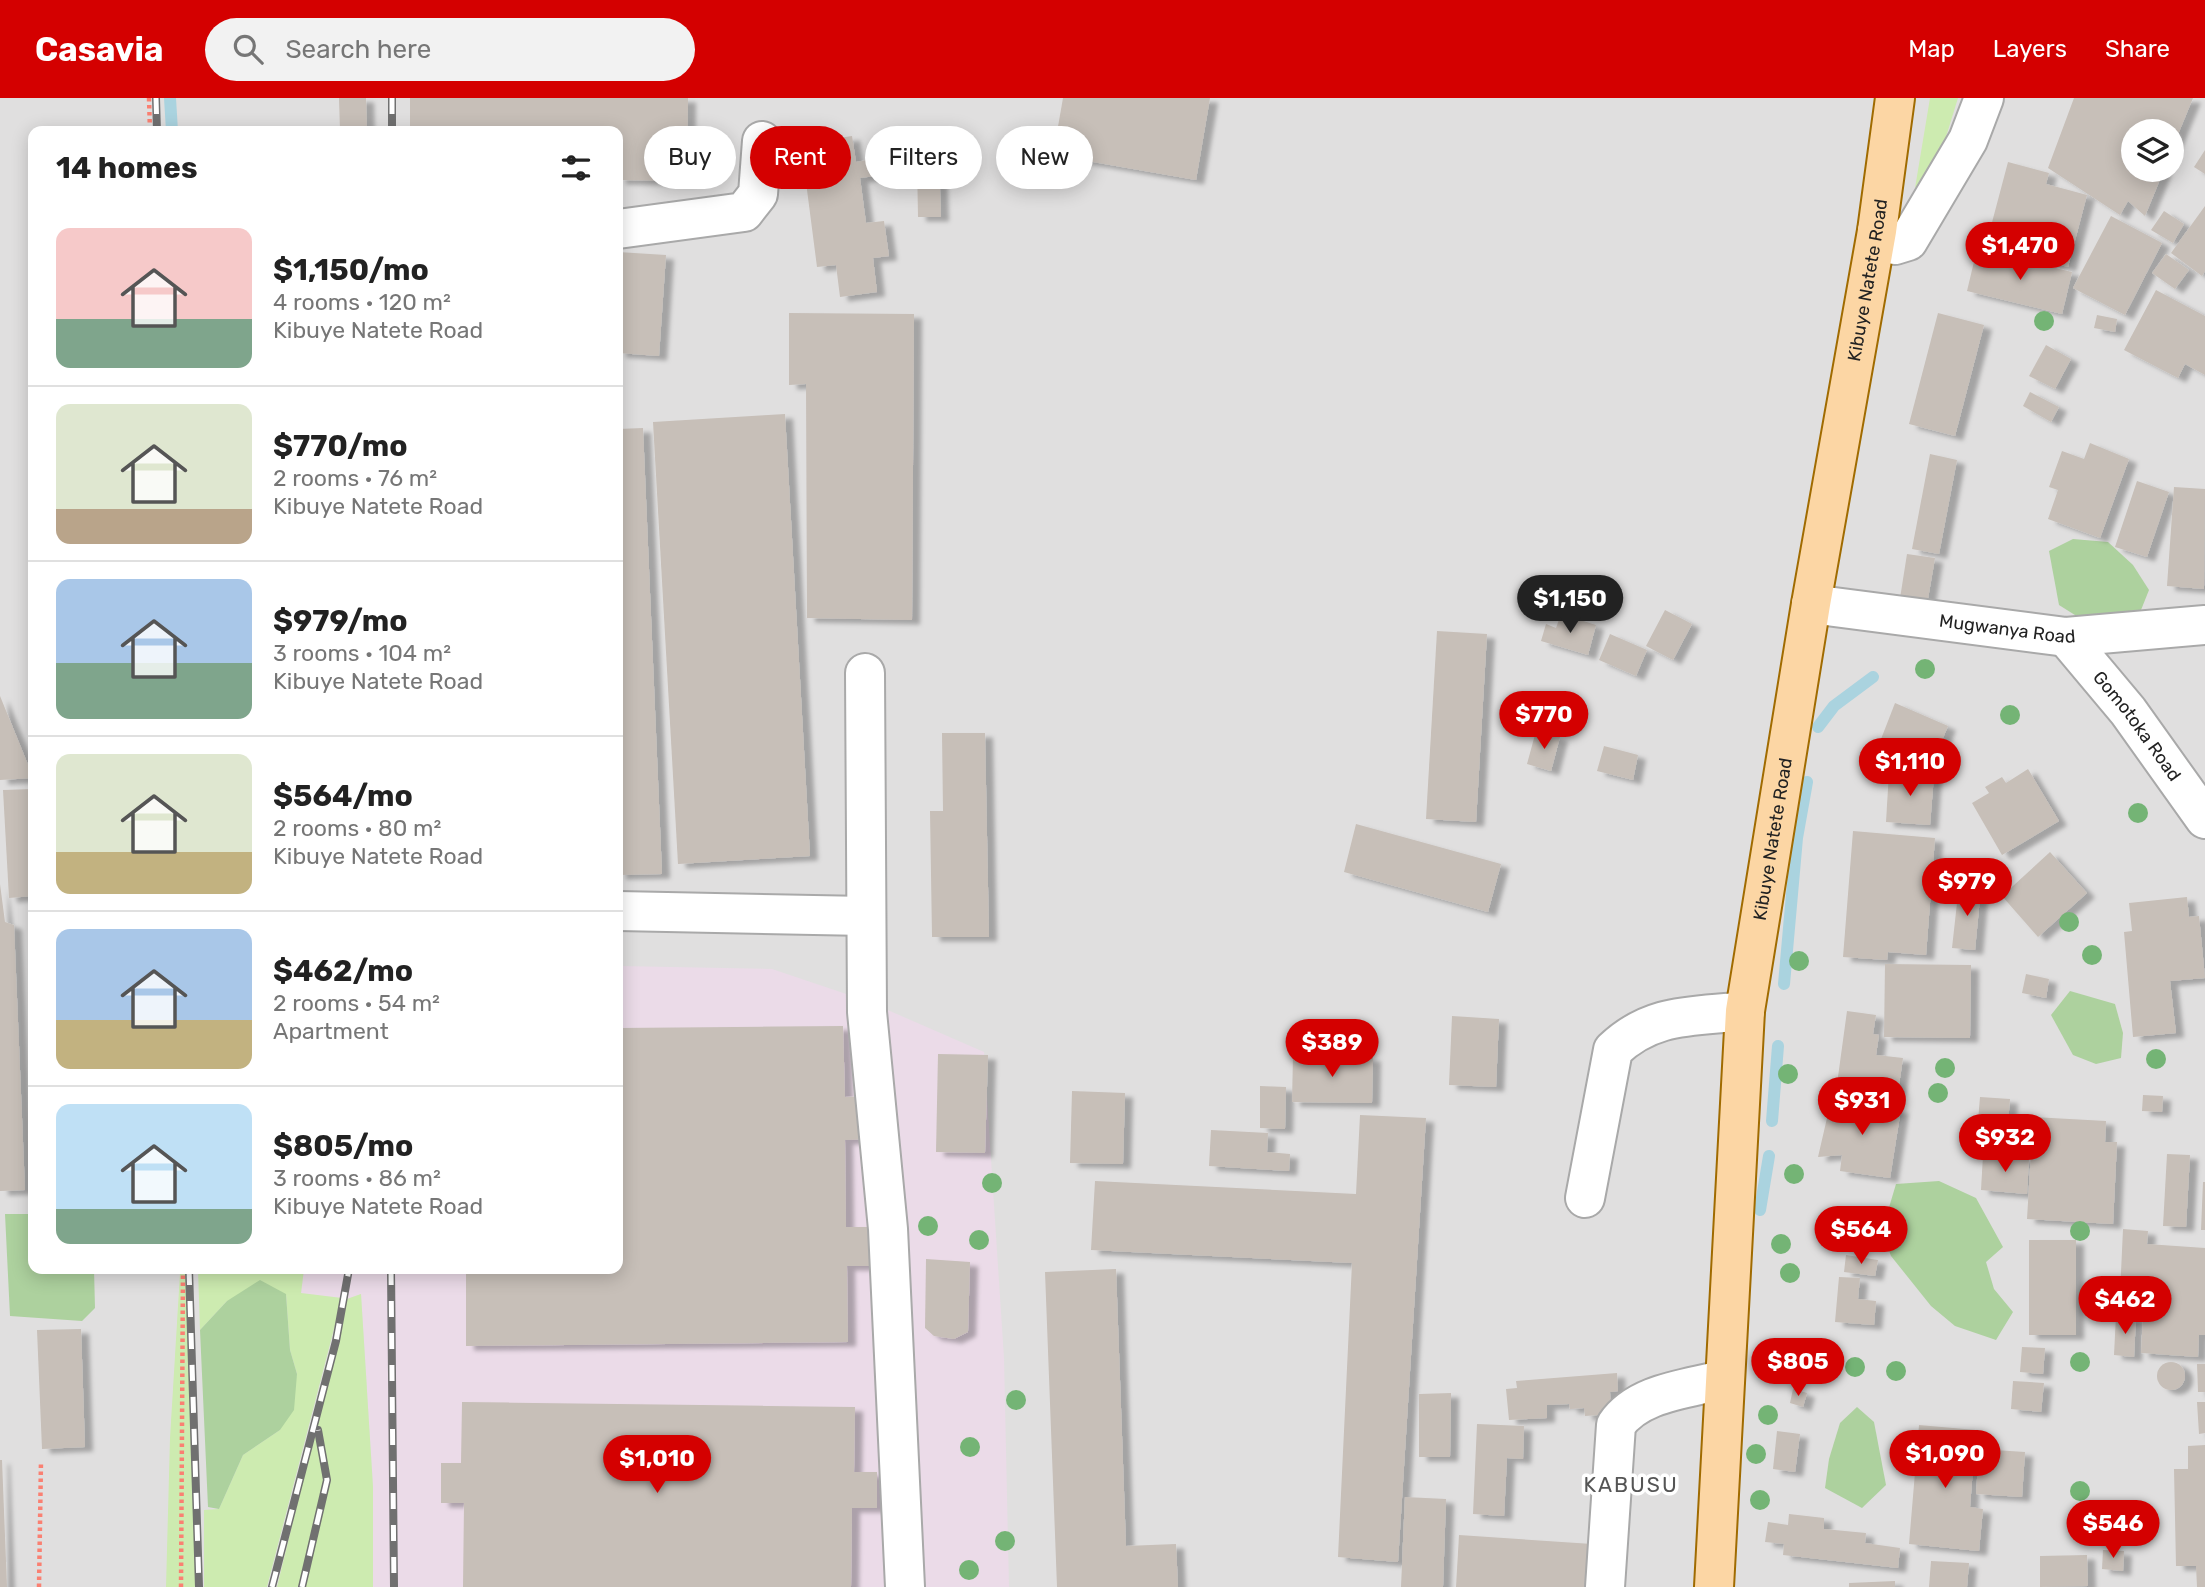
<!DOCTYPE html>
<meta charset="utf-8">
<style>
body{margin:0;font-family:Rubik,sans-serif;background:#f2f2f2;color:#222;height:100vh;display:flex;flex-direction:column;font-size:26px;white-space:nowrap}
*{box-sizing:border-box;margin:0}
p{font-size:23px;color:#767676}
.icon{flex:none;width:38px;height:38px;fill:none;stroke:currentColor;stroke-width:2;stroke-linecap:round;stroke-linejoin:round}
.map{position:relative;flex:1;overflow:hidden}
.details{position:absolute;left:28px;top:28px;width:595px;height:1148px;display:flex;flex-direction:column;background:#fff;border-radius:14px;box-shadow:0 4px 18px #0003}
.details>*{flex:none}
.banner{position:absolute;left:644px;top:28px;width:665px;height:63px;display:flex;gap:14px}
.fabs{position:absolute;left:2121px;top:21px;display:grid;gap:14px}
.fabs a{display:grid;place-items:center;width:63px;height:63px;border-radius:50%;background:#fff;box-shadow:0 4px 18px #0003;font-size:35px}
.price{position:absolute;translate:-50% -60px;padding:0 16px;border-radius:24px;background:#d40000;color:#fff;font-size:23px;line-height:46px;filter:drop-shadow(0 2px 4px #0008)}
.price::after{content:'';position:absolute;left:50%;top:42px;width:21px;height:16px;margin-left:-10px;background:inherit;clip-path:polygon(0 0,100% 0,50% 100%)}
.price.on{background:#222;color:#fff}
ul{padding:0;list-style:none}
li{display:flex;align-items:center;gap:21px;height:175px;padding:0 28px}
li+li{border-top:2px solid #e0e0e0}
li span{display:grid;place-items:center;flex:none;width:196px;height:140px;border-radius:14px;color:#555}
li>.icon{margin-inline-start:auto}
span .icon{width:84px;height:84px;fill:#fffc;stroke-width:1}
li b{font-size:30px}
h2{display:flex;justify-content:space-between;align-items:center;height:84px;padding:0 28px;font-size:30px}
.pill{padding:0 24px;border-radius:32px;background:#fff;box-shadow:0 4px 18px #0003;font-size:24px;line-height:63px}
.pill.on{background:#d40000;color:#fff}
header{display:flex;align-items:center;gap:42px;box-sizing:border-box;height:98px;padding:0 35px;background:#d40000;color:#fff}
header strong{font-size:33px}
nav{display:flex;gap:38px;margin-inline-start:auto;font-size:24px}
.search{width:490px;height:63px;background:#f2f2f2;display:flex;align-items:center;gap:18px;box-sizing:border-box;padding:0 24px;border-radius:38px;color:#767676;font-size:26px}
.map>svg:first-child{display:block}
</style>
<header>
<strong>Casavia</strong>
<div class="search"><svg class="icon" aria-label="search" viewBox="0 0 24 24"><circle cx="10" cy="10" r="6"/><path d="M15 15l6 6"/></svg>Search here</div>
<nav><a>Map</a><a>Layers</a><a>Share</a></nav>
</header>
<div class="map">
<svg width="2205" height="1489" viewBox="0 0 2205 1489">
<defs>
<filter id="shadow"><feDropShadow dx="8" dy="4.5" stdDeviation="2" flood-color="#0004"/></filter>
</defs>
<rect width="100%" height="100%" fill="#f2efe9"/>
<path fill="#e0dfdf" fill-rule="evenodd" d="M0,0h2205v1489h-2205zM33,33h585v1138h-585zM2133,33h39v39h-39z"/>
<path fill="#ebdbe8" d="M618,868l154,3 95,32 117,51 20,306 5,229h-636v-100l-12,-193 -14,5 -46,-5 3,-25h314z"/>
<g fill="#cdebb0">
<path d="M1930,0h28l-21,68 -22,22z"/>
<path d="M198,1171h106l-3,24 41,5 -75,289h-63v-77l15,-1 24,-54 37,-25 17,-56 -7,-24 -4,-56 -59,7 -27,29z"/>
<path d="M180,1175l9,2 8,312h-31l4,-149z"/>
<path d="M361,1196l12,193v100h-96l70,-288z"/>
</g>
<g fill="#add19e">
<path d="M2073,441l35,3 25,23 16,25 -12,30 -43,7 -35,-22 -10,-54z"/>
<path d="M2070,893l45,13 8,29 -2,25 -25,6 -23,-9 -22,-40z"/>
<path d="M1939,1083l37,17 27,49 -17,15 8,27 19,23 -17,28 -41,-14 -24,-20 -40,-50 -9,-25 14,-47z"/>
<path d="M5,1116h28v55h61l1,39 -13,13 -72,-5z"/>
<path d="M260,1182l26,14 4,56 7,24 -3,36 -14,20 -37,25 -24,54 -11,-2 -8,-177 27,-29z"/>
<path d="M1857,1309l17,15 12,63 -24,23 -37,-20 4,-29 11,-36z"/>
</g>
<g fill="none" stroke-linecap="round" stroke-linejoin="round">
<g stroke="#aad3df" stroke-width="12">
<path d="M170,0l2,33"/>
<path d="M1818,629l16,-21 39,-29"/>
<path d="M1784,886l13,-146 10,-56"/>
<path d="M1772,1023l6,-75"/>
<path d="M1760,1112l9,-54"/>
</g>
</g>
<g fill="#c7bfb8" filter="url(#shadow)">
<path d="M339,0h27l1,33h-27z"/>
<path d="M410,0h278l-1,83 -69,-1v-49h-208z"/>
<path d="M1063,0h147l-14,82 -143,-25z"/>
<path d="M2074,0h119l-21,51v-18h-39v39h31l-19,46 -17,-15 -8,14 -72,-47z"/>
<path d="M852,38l4,26 17,-3 2,17 -15,2 6,45 18,-2 5,35 -16,2 4,34 -37,5 -4,-32 -19,2 -14,-108 12,-1 -2,-16z"/>
<path d="M2205,52v24l-11,-7z"/>
<path d="M939,63l2,56h-23l-1,-55z"/>
<path d="M2008,64l41,11 -3,11 41,11 -19,72 -82,-22z"/>
<path d="M2205,108v65l-3,5 -31,-23z"/>
<path d="M2164,113l20,13 -11,19 -22,-13z"/>
<path d="M2111,118l51,27 -37,72 -52,-27z"/>
<path d="M1977,151l95,23 -10,42 -95,-23z"/>
<path d="M618,154l48,3 -7,101 -41,-3z"/>
<path d="M2166,156l23,16 -14,19 -23,-16z"/>
<path d="M2156,192l49,26v59l-20,-11 -7,14 -54,-28z"/>
<path d="M789,215l125,1 -2,306 -105,-2 -1,-234 -17,1z"/>
<path d="M1938,215l46,12 -29,111 -46,-12z"/>
<path d="M2097,217l20,4 -2,13 -21,-4z"/>
<path d="M2046,247l25,14 -16,30 -26,-13z"/>
<path d="M2030,294l29,15 -8,15 -28,-16z"/>
<path d="M785,316l25,442 -132,8 -25,-442z"/>
<path d="M643,330l19,446 -44,1v-446z"/>
<path d="M2090,345l39,16 -29,79 -52,-19 10,-29 -9,-3 13,-36 22,8z"/>
<path d="M1930,356l27,6 -18,94 -27,-5z"/>
<path d="M2137,383l32,11 -22,65 -32,-10z"/>
<path d="M2174,389l31,2 -1,100 -37,-3z"/>
<path d="M1907,456l28,4 -10,58 -27,-5z"/>
<path d="M1665,512l27,14 -19,36 -27,-14z"/>
<path d="M1561,516l35,11 -8,30 -47,-14 5,-17 10,4z"/>
<path d="M1437,533l50,3 -11,188 -50,-3z"/>
<path d="M1610,536l37,16 -11,26 -37,-16z"/>
<path d="M0,598l33,81v1l-33,2z"/>
<path d="M1895,605l53,23 -20,48 -52,-22z"/>
<path d="M1536,633l24,6 -9,34 -24,-7z"/>
<path d="M942,635h43l4,204h-57l-2,-126h13z"/>
<path d="M1604,648l34,9 -5,25 -36,-9z"/>
<path d="M2028,671l31,52 -57,34 -30,-52 17,-10 -4,-6 17,-10 4,6z"/>
<path d="M1889,674l45,3 -4,50 -44,-3z"/>
<path d="M33,691v107l-24,2 -6,-108z"/>
<path d="M1356,726l145,40 -13,48 -144,-40z"/>
<path d="M1853,733l82,7 -9,117 -38,-3 -1,8 -44,-3z"/>
<path d="M2050,754l37,41 -49,44 -36,-41z"/>
<path d="M0,786l5,38 9,3 11,265 -25,1z"/>
<path d="M1959,787l22,2 -6,63 -23,-2z"/>
<path d="M2187,799l2,20 10,-1 6,62 -35,3 6,52 -43,4 -9,-105 8,-1 -3,-28z"/>
<path d="M1885,866l86,1 -1,73 -86,-1z"/>
<path d="M2026,876l23,5 -3,19 -24,-5z"/>
<path d="M1847,913l29,4 -3,19 6,1 -3,20 27,3 -5,34 -61,-8z"/>
<path d="M1452,918l47,3 -3,68 -47,-2z"/>
<path d="M843,928l2,71 27,-1 1,43 -28,1 1,87h28v39h-27l1,76 -382,4v-77h152v-241z"/>
<path d="M938,956l50,1 -3,98 -49,-1z"/>
<path d="M1293,957l80,2 -1,46 -80,-1z"/>
<path d="M1260,988l26,1 -1,42 -25,-1z"/>
<path d="M1072,993l53,2 -2,71 -53,-1z"/>
<path d="M2143,997l20,1 -1,16 -20,-1z"/>
<path d="M1980,999l30,2 -3,36 -30,-2z"/>
<path d="M1850,1003l51,8 -11,69 -50,-7 2,-16 -24,2 12,-52z"/>
<path d="M1360,1017l66,3 -28,444 -60,-5 14,-294 -261,-13 4,-69 261,13z"/>
<path d="M2033,1019l73,4 -1,21h12l-4,82 -86,-5z"/>
<path d="M1211,1032l57,3 -1,19 23,2 -1,17 -80,-5z"/>
<path d="M2167,1056l23,1 -4,72 -23,-1z"/>
<path d="M1983,1057l46,4 -2,35 -46,-4z"/>
<path d="M2203,1084h2v48h-4z"/>
<path d="M2123,1131l25,2 -1,13 58,4v87h-6l-1,22 -57,-4 3,-57 -24,-2z"/>
<rect x="2029" y="1142" width="47" height="95"/>
<path d="M1846,1157l32,5 -3,16 -31,-4z"/>
<path d="M926,1161l44,3 -2,70 -14,7 -20,-3 -9,-8z"/>
<path d="M1116,1171l10,277 50,-2 2,43h-121l-12,-315z"/>
<path d="M1839,1179l21,1 -2,21 18,2 -2,24 -39,-3z"/>
<path d="M2116,1217l20,2 -2,40 -20,-2z"/>
<path d="M81,1231l4,118 -43,2 -5,-119z"/>
<path d="M2022,1249l23,1 -2,26 -23,-2z"/>
<circle cx="2171" cy="1278" r="14"/>
<path d="M2197,1266h8v28h-7z"/>
<path d="M1617,1275l1,18 -8,1 1,22 -26,2 -1,-8 -14,1 -1,-5 -22,1v13l-38,2 -3,-31 11,-1 -1,-7z"/>
<path d="M2013,1283l31,2 -3,29 -30,-3z"/>
<path d="M1793,1291l14,4 -4,14 -13,-4z"/>
<path d="M1451,1295l-1,64h-31v-63z"/>
<path d="M462,1304l393,5 -1,65h23v36h-25l-1,79h-388l1,-84h-23v-40h20z"/>
<path d="M2197,1304h8v31l-6,1z"/>
<path d="M1477,1326l47,2 -1,33 -16,-1 -3,58 -31,-2z"/>
<path d="M1919,1327l57,5 -6,77 13,2 -4,42 -70,-7z"/>
<path d="M1777,1333l23,3 -5,38 -22,-3z"/>
<path d="M2205,1347v142h-8l-1,-21h-20l-2,-97h14v-23z"/>
<path d="M1979,1351l46,3 -3,45 -46,-3z"/>
<path d="M0,1362h2l5,127h-7z"/>
<path d="M1405,1399l41,2 -3,88h-42z"/>
<path d="M1789,1416l35,4v11l42,4 -1,10 35,5 -2,20 -115,-13 1,-11 -19,-2 3,-20 20,3z"/>
<path d="M1459,1437l133,9 -3,43h-133z"/>
<path d="M2103,1452l21,1 -1,20 -21,-2z"/>
<path d="M2087,1457l1,31 -48,1v-31z"/>
<path d="M1931,1463l38,2 -2,24h-38z"/>
<path d="M1895,1483v6h-46v-4z"/>
</g>
<g fill="none" stroke-linecap="round" stroke-linejoin="round">
<defs>
<g id="minor">
<path d="M618,131l126,-17 14,-18 4,-53"/>
<path d="M1877,133l18,14 13,-4 60,-101 16,-42"/>
<path id="s1" d="M1811,506l255,33 139,-12"/>
<path id="s2" d="M2066,539l62,74 77,108"/>
<path d="M865,575l2,339 21,217 17,358"/>
<path d="M618,813l248,5"/>
<path d="M1585,1100l28,-148c40,-38 81,-33 132,-39"/>
<path d="M1605,1489l11,-162c22,-33 73,-36 109,-46"/>
</g>
<g id="major">
<path id="s3" d="M1714,1489l31,-576 66,-407 66,-373 18,-133"/>
</g>
</defs>
<use href="#minor" stroke="#a9a9a9" stroke-width="42"/>
<use href="#major" stroke="#a06b00" stroke-width="42"/>
<g stroke="#fa8072" stroke-width="4.5" stroke-dasharray="3.5 3.5" stroke-linecap="butt">
<path d="M149,0l1,33"/>
<path d="M39,1489l2,-126"/>
<path d="M181,1489l2,-318"/>
</g>
<use href="#minor" stroke="#fff" stroke-width="38"/>
<use href="#major" stroke="#fcd6a4" stroke-width="38"/>
<defs>
<g id="rail">
<path d="M156,0l1,33"/>
<path d="M392,0v33"/>
<path d="M189,1171l10,318"/>
<path d="M391,1171l3,318"/>
<path d="M272,1489l64,-246 13,-72"/>
<path d="M302,1489l25,-107 -9,-50"/>
</g>
</defs>
<use href="#rail" stroke="#707070" stroke-width="8"/>
<use href="#rail" stroke="#fff" stroke-width="5" stroke-dasharray="16" stroke-linecap="butt"/>
</g>
<g fill="#74b475">
<circle cx="2044" cy="223" r="10"/>
<circle cx="1925" cy="571" r="10"/>
<circle cx="2010" cy="617" r="10"/>
<circle cx="2138" cy="715" r="10"/>
<circle cx="2069" cy="824" r="10"/>
<circle cx="2092" cy="857" r="10"/>
<circle cx="1799" cy="863" r="10"/>
<circle cx="2156" cy="961" r="10"/>
<circle cx="1945" cy="970" r="10"/>
<circle cx="1788" cy="976" r="10"/>
<circle cx="1938" cy="995" r="10"/>
<circle cx="1794" cy="1076" r="10"/>
<circle cx="992" cy="1085" r="10"/>
<circle cx="928" cy="1128" r="10"/>
<circle cx="2080" cy="1133" r="10"/>
<circle cx="979" cy="1142" r="10"/>
<circle cx="1781" cy="1146" r="10"/>
<circle cx="1790" cy="1175" r="10"/>
<circle cx="2089" cy="1196" r="10"/>
<circle cx="2080" cy="1264" r="10"/>
<circle cx="1855" cy="1269" r="10"/>
<circle cx="1896" cy="1273" r="10"/>
<circle cx="1016" cy="1302" r="10"/>
<circle cx="1768" cy="1317" r="10"/>
<circle cx="970" cy="1349" r="10"/>
<circle cx="1756" cy="1356" r="10"/>
<circle cx="2080" cy="1393" r="10"/>
<circle cx="1760" cy="1402" r="10"/>
<circle cx="1005" cy="1443" r="10"/>
<circle cx="969" cy="1472" r="10"/>
</g>
<g text-anchor="middle" dominant-baseline="central" stroke-width="7" stroke-linejoin="round" paint-order="stroke">
<g font-size="18" fill="#222" stroke="#fff">
<text stroke="none"><textPath href="#s3" startOffset="1318">Kibuye Natete Road</textPath></text>
<text stroke="none"><textPath href="#s1" startOffset="198">Mugwanya Road</textPath></text>
<text stroke="none"><textPath href="#s2" startOffset="114">Gomotoka Road</textPath></text>
<text stroke="none"><textPath href="#s3" startOffset="751">Kibuye Natete Road</textPath></text>
</g>
<g font-size="21" letter-spacing="2" fill="#555" stroke="#fff">
<text x="1631" y="1386">KABUSU</text>
</g>
</g>
</svg>
<div class="fabs">
<a><svg class="icon" aria-label="layers" viewBox="0 0 24 24"><path d="M12 4l9 5-9 5-9-5zM3 14l9 5 9-5"/></svg></a>
</div>
<b class="price" style="left:2020px;top:184px">$1,470</b>
<b class="price on" style="left:1570px;top:537px">$1,150</b>
<b class="price" style="left:1544px;top:653px">$770</b>
<b class="price" style="left:1910px;top:700px">$1,110</b>
<b class="price" style="left:1967px;top:820px">$979</b>
<b class="price" style="left:1332px;top:981px">$389</b>
<b class="price" style="left:1862px;top:1039px">$931</b>
<b class="price" style="left:2005px;top:1076px">$932</b>
<b class="price" style="left:1861px;top:1168px">$564</b>
<b class="price" style="left:2125px;top:1238px">$462</b>
<b class="price" style="left:1798px;top:1300px">$805</b>
<b class="price" style="left:1945px;top:1392px">$1,090</b>
<b class="price" style="left:657px;top:1397px">$1,010</b>
<b class="price" style="left:2113px;top:1462px">$546</b>
<div class="banner">
<a class="pill">Buy</a>
<a class="pill on">Rent</a>
<a class="pill">Filters</a>
<a class="pill">New</a>
</div>
<section class="details">
<h2>14 homes<svg class="icon" aria-label="filters" viewBox="0 0 24 24"><path d="M4 7h16M4 17h16"/><circle cx="9" cy="7" r="2"/><circle cx="15" cy="17" r="2"/></svg></h2>
<ul>
<li><span style="background:linear-gradient(#f6c9c9 65%,#7fa58c 0)"><svg class="icon" aria-label="home" viewBox="0 0 24 24"><path d="M3 11l9-7 9 7M6 9v11h12V9"/></svg></span><div><b>$1,150/mo</b><p>4 rooms · 120 m²</p><p>Kibuye Natete Road</p></div></li>
<li><span style="background:linear-gradient(#dfe7d0 75%,#b9a48a 0)"><svg class="icon" aria-label="home" viewBox="0 0 24 24"><path d="M3 11l9-7 9 7M6 9v11h12V9"/></svg></span><div><b>$770/mo</b><p>2 rooms · 76 m²</p><p>Kibuye Natete Road</p></div></li>
<li><span style="background:linear-gradient(#a9c7e8 60%,#7fa58c 0)"><svg class="icon" aria-label="home" viewBox="0 0 24 24"><path d="M3 11l9-7 9 7M6 9v11h12V9"/></svg></span><div><b>$979/mo</b><p>3 rooms · 104 m²</p><p>Kibuye Natete Road</p></div></li>
<li><span style="background:linear-gradient(#dfe7d0 70%,#c2b280 0)"><svg class="icon" aria-label="home" viewBox="0 0 24 24"><path d="M3 11l9-7 9 7M6 9v11h12V9"/></svg></span><div><b>$564/mo</b><p>2 rooms · 80 m²</p><p>Kibuye Natete Road</p></div></li>
<li><span style="background:linear-gradient(#a9c7e8 65%,#c2b280 0)"><svg class="icon" aria-label="home" viewBox="0 0 24 24"><path d="M3 11l9-7 9 7M6 9v11h12V9"/></svg></span><div><b>$462/mo</b><p>2 rooms · 54 m²</p><p>Apartment</p></div></li>
<li><span style="background:linear-gradient(#bfe0f5 75%,#7fa58c 0)"><svg class="icon" aria-label="home" viewBox="0 0 24 24"><path d="M3 11l9-7 9 7M6 9v11h12V9"/></svg></span><div><b>$805/mo</b><p>3 rooms · 86 m²</p><p>Kibuye Natete Road</p></div></li>
</ul>
</section>
</div>
